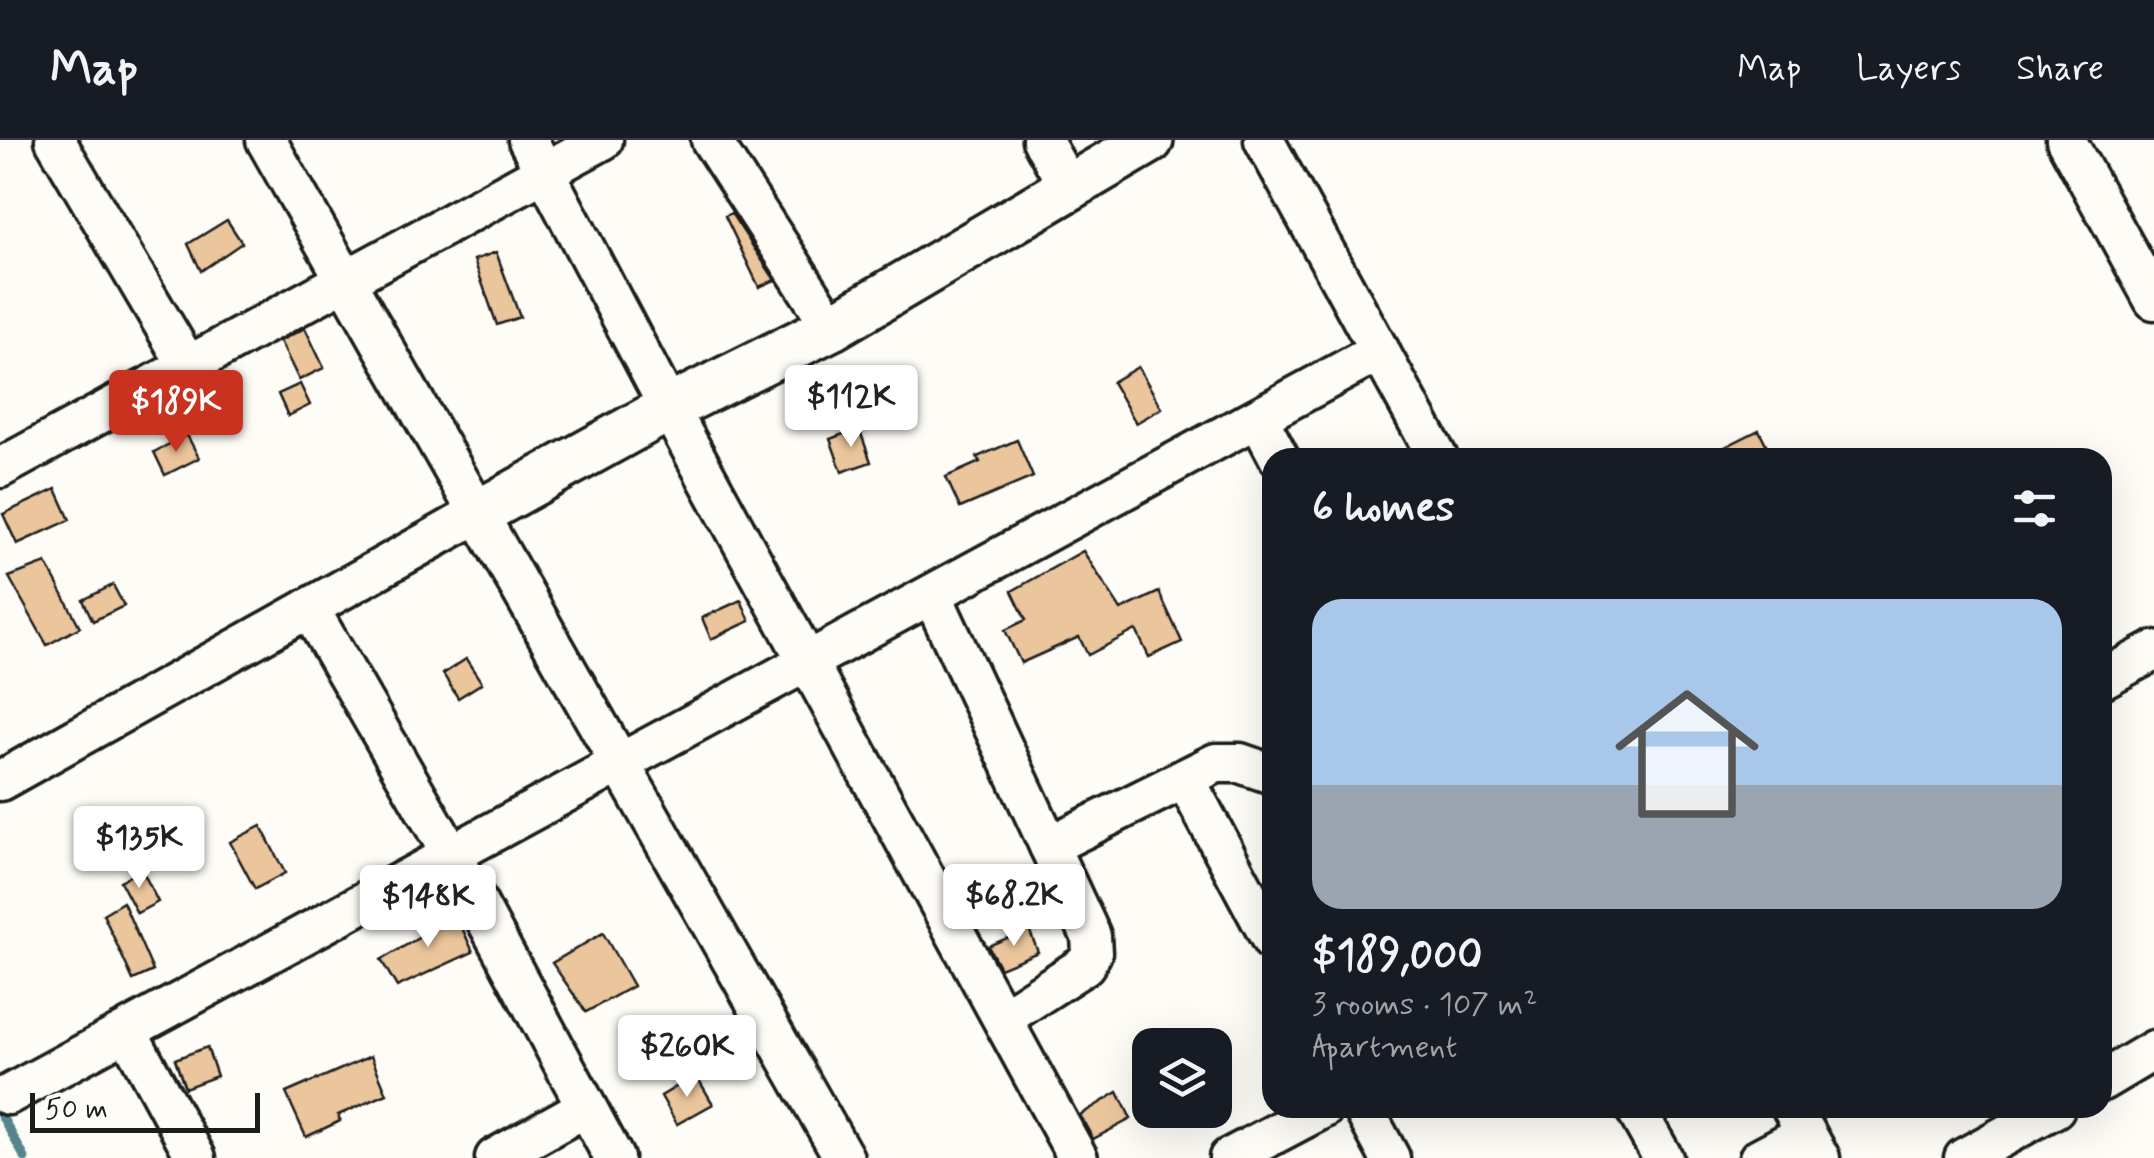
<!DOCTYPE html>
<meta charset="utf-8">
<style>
body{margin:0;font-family:Mynerve,sans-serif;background:#20242c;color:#f1f3f6;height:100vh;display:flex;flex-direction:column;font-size:38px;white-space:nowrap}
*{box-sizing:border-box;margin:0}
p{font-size:32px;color:#9ea1a6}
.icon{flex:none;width:55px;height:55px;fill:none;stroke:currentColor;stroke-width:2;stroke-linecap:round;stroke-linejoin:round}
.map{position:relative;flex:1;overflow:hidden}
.panel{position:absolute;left:1262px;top:308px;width:850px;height:670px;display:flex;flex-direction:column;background:#171b24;border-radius:30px;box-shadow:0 10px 40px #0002}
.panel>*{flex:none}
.fabs{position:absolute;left:1132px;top:888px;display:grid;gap:20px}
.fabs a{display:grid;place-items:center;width:100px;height:100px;border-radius:20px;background:#171b24;box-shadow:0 10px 40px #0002;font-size:50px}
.scale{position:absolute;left:30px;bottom:25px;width:230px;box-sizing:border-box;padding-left:10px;border:5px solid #1c1c1c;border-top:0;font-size:28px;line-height:35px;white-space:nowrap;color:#1c1c1c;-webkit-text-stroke:8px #fdfcf7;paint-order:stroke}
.price{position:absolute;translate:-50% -85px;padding:0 22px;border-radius:10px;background:#fff;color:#222;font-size:32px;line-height:65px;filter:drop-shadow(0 2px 5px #0008)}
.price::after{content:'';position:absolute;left:50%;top:60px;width:30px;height:22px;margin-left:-15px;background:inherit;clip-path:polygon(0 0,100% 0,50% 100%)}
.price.on{background:#c8321e;color:#fff}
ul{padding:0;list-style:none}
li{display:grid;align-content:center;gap:20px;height:530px;padding:0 50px}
li span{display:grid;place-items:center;height:310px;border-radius:30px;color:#555}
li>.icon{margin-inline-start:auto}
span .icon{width:180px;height:180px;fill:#fffc;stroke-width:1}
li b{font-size:42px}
h2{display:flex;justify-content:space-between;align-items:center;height:120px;padding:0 50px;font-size:42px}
header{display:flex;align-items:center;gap:60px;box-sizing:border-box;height:140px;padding:0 50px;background:#171b24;border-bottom:2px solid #363941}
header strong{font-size:48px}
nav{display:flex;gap:55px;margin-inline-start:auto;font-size:35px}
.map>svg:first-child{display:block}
</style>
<header>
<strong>Map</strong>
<nav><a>Map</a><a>Layers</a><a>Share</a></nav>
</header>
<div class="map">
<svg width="2154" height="1018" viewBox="0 0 2154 1018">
<rect width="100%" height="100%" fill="#fdfcf7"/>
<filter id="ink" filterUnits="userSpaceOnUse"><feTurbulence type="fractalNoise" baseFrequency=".01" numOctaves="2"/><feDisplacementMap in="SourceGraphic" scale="20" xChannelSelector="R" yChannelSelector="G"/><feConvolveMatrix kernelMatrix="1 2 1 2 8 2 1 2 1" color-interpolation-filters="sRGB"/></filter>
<g filter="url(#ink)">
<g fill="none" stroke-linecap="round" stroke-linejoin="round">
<path stroke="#55858c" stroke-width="9" d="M0,973l25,45"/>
</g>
<g fill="#ebc69c" stroke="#1c1c1c" stroke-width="2.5">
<path d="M731,73l44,67 -16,7 -34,-71z"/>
<path d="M227,80l15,23 -41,28 -13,-27z"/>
<path d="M496,112l24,65 -23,8 -23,-65z"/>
<path d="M305,188l19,40 -25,12 -19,-39z"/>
<path d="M1138,227l24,41 -26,15 -24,-41z"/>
<path d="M300,244l10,21 -22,11 -10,-22z"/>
<path d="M859,288l12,34 -29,10 -12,-33z"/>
<path d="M1759,290l14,28h-70z"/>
<path d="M187,295l12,23 -34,17 -11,-23z"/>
<path d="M1017,300l16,37 -73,31 -14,-31 34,-15 -3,-5z"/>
<path d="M56,349l14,31 -53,24 -14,-30z"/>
<path d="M1083,411l38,59 38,-18 23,50 -33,15 -13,-27 -48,25 -9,-18 -58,26 -16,-33 21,-10 -14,-29z"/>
<path d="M46,423l34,64 -33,18 -38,-68z"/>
<path d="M113,445l11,21 -31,15 -10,-21z"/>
<path d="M741,460l9,21 -39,18 -9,-21z"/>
<path d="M466,519l16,24 -24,15 -15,-24z"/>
<path d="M261,686l24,47 -30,16 -25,-47z"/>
<path d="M142,730l16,32 -21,11 -17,-32z"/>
<path d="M123,762l30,69 -20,9 -30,-66z"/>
<path d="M443,771l7,15 9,-5 14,31 -76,35 -16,-27 39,-23 -5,-12z"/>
<path d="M1029,789l9,23 -38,16 -12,-22z"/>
<path d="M603,793l30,53 -47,26 -34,-49z"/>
<path d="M207,907l10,29 -32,12 -10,-29z"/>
<path d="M371,916l16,38 -49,21 2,6 -34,16 -20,-44z"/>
<path d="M696,935l17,29 -36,20 -16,-28z"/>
<path d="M1118,952l13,27 -38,20 -13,-24z"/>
</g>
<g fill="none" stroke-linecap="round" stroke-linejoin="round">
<defs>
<g id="minor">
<path d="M55,0l133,226"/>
<path d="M266,0l578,1018"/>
<path d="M528,0l141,268 409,750"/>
<path d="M711,0l121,187"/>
<path d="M1042,0l26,46"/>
<path d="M1264,0l174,318"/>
<path d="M2066,0l88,160"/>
<path d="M1258,278l21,40"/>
<path d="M0,328l603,-328"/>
<path d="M932,455l159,341 1,17 -7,12 -82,53"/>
<path d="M309,468l143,248 162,302"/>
<path d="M2102,539l52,-28"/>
<path d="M1185,639l87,162"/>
<path d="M0,641l477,-267"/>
<path d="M1049,706l167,-83h24l32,11"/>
<path d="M127,891l69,127"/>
<path d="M2102,941l52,-31"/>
<path d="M8,955l1372,-744"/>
<path d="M1363,968l27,50"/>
<path d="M1635,968l28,50"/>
<path d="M1792,968l28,50"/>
<path d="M495,1018l91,-51"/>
<path d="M1229,1018l95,-50"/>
<path d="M1759,1018l47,-25"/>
<path d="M1964,1018l91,-50"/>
</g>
<path id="tertiary" d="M477,374l192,-106 163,-81 318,-187"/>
</defs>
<use href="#minor" stroke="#1c1c1c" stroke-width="45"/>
<use href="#tertiary" stroke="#1c1c1c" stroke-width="52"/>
<use href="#minor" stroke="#fdfcf7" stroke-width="38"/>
<use href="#tertiary" stroke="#fdfcf7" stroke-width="45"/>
</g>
</g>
</svg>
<div class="fabs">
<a><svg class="icon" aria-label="layers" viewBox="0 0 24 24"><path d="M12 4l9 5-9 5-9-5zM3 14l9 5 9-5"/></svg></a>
</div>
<div class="scale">50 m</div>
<b class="price" style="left:851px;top:310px">$112K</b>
<b class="price on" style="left:176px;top:315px">$189K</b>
<b class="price" style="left:139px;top:751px">$135K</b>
<b class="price" style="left:1014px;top:809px">$68.2K</b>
<b class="price" style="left:428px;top:810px">$148K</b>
<b class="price" style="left:687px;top:960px">$260K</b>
<section class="panel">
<h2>6 homes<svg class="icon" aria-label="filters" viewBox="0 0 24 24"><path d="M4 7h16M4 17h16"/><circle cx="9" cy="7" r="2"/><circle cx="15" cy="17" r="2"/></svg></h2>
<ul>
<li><span style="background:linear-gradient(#a9c7e8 60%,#9aa5b1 0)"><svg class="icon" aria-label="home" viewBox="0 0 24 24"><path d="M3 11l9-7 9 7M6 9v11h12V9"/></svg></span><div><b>$189,000</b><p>3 rooms · 107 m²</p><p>Apartment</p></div></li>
</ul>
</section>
</div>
